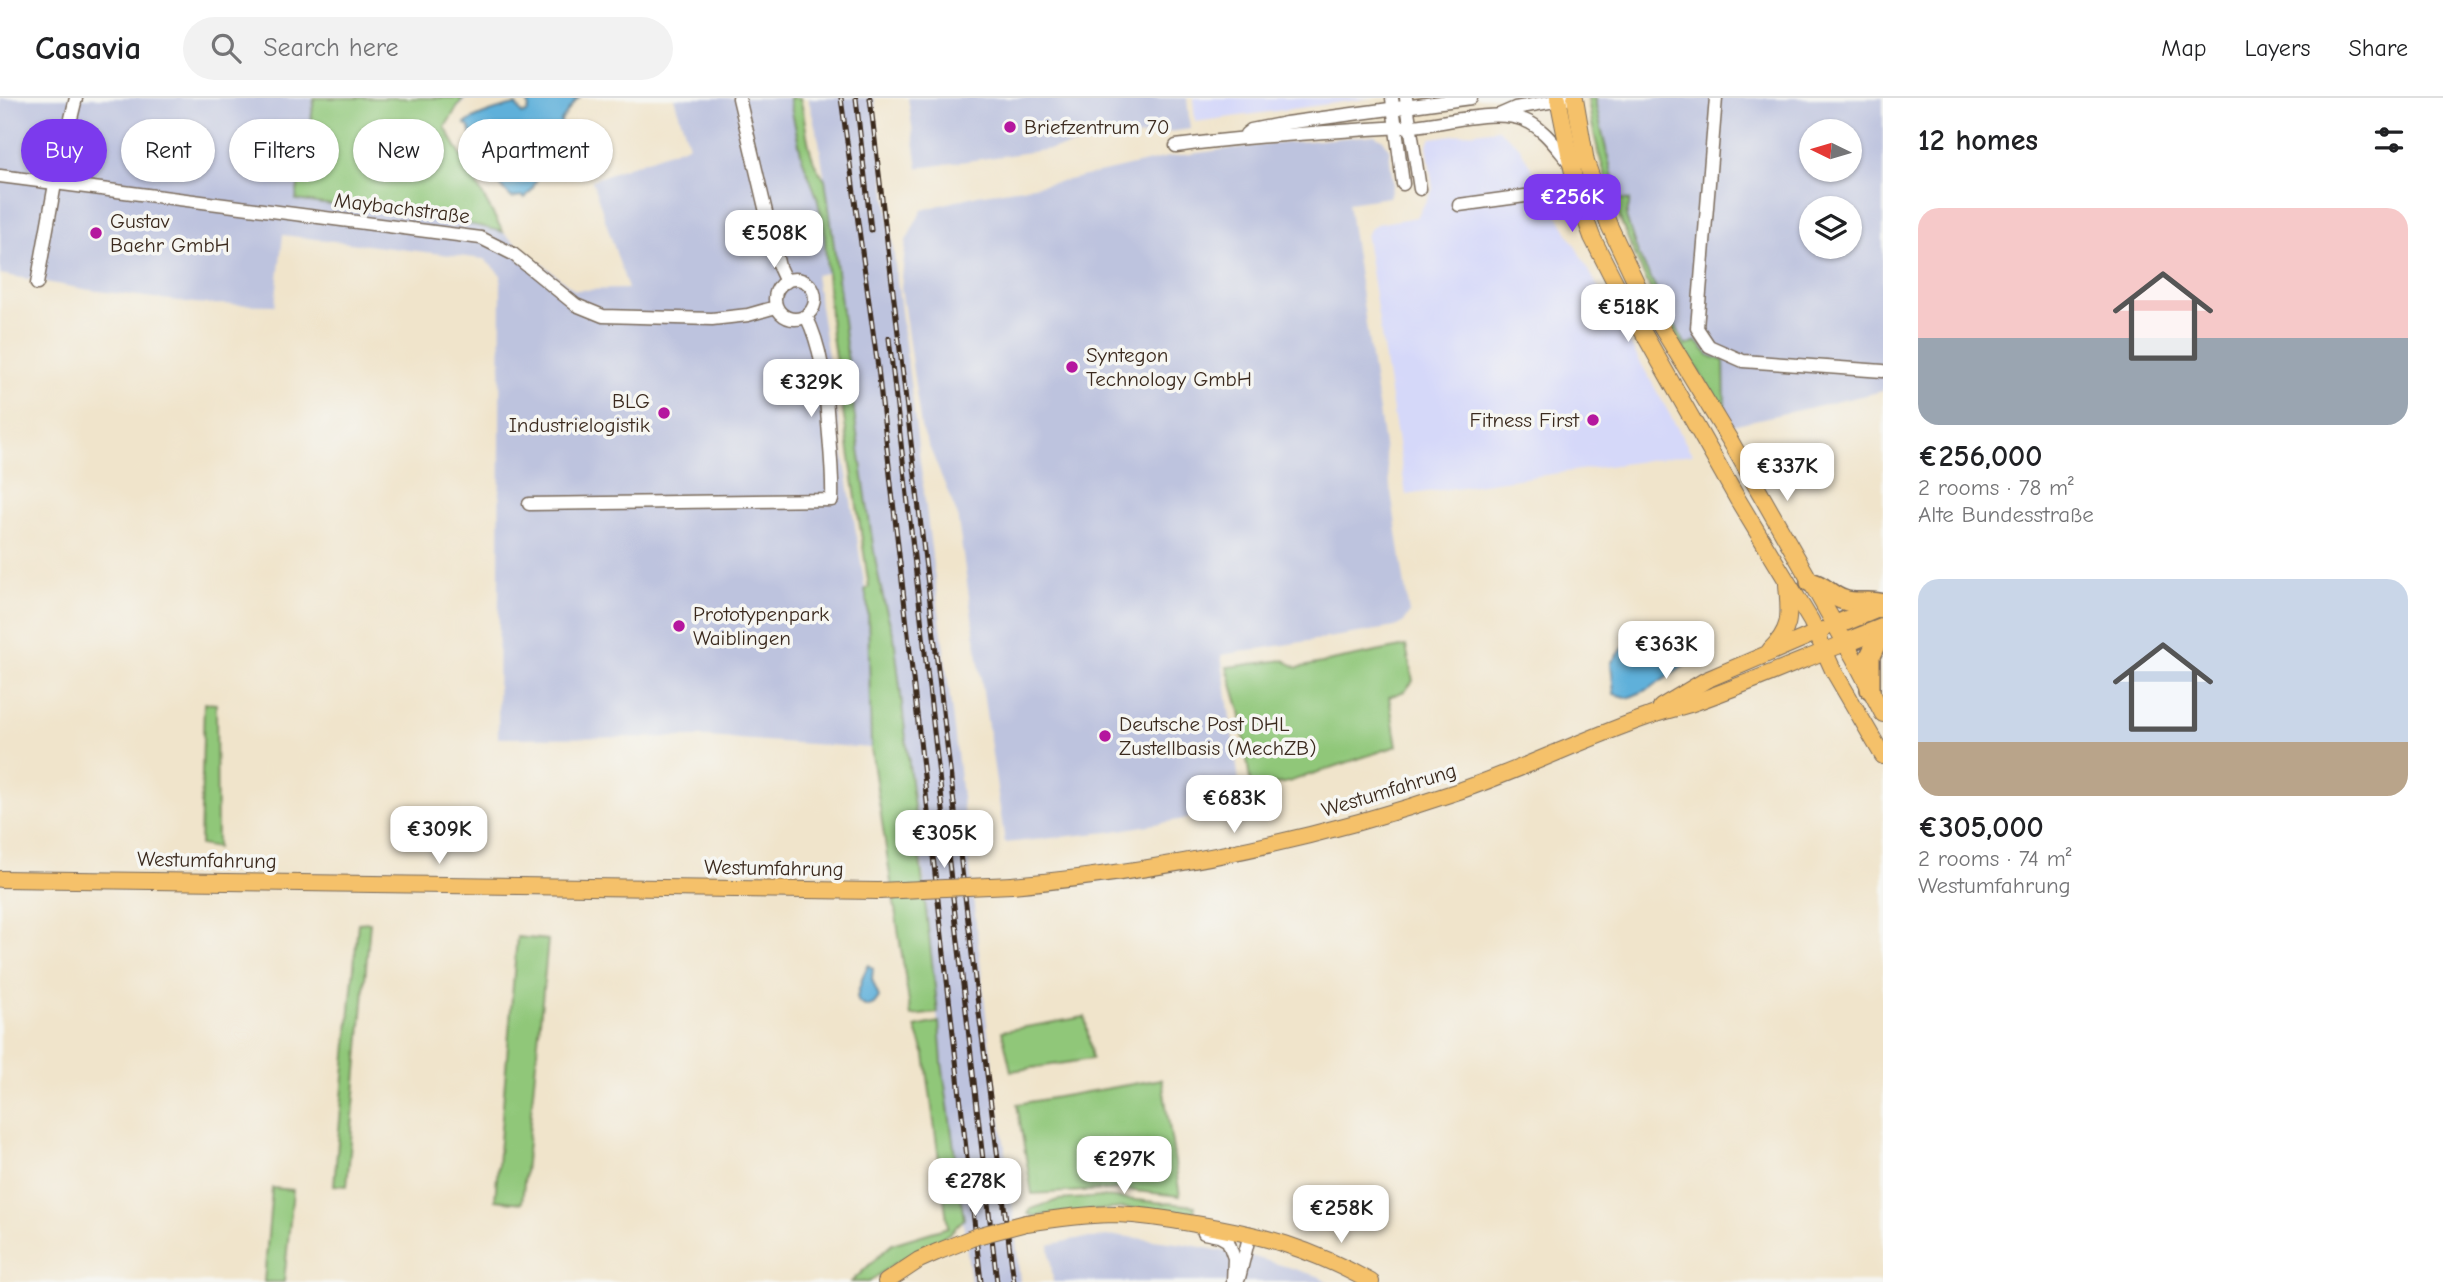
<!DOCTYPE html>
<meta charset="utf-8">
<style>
body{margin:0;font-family:"Comic Neue",sans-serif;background:#f2f2f2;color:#202124;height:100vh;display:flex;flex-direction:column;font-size:26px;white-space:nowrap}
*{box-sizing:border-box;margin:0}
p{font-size:23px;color:#757577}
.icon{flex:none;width:38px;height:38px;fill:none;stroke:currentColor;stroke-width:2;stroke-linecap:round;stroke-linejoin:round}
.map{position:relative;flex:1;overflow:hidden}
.sheet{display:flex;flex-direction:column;background:#fff;width:560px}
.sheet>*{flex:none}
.hud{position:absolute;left:21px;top:21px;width:665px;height:63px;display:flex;gap:14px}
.needle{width:46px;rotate:275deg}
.buttons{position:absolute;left:1799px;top:21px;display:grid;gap:14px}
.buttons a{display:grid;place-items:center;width:63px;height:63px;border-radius:50%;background:#fff;box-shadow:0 2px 5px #0004;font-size:35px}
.price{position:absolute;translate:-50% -60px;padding:0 16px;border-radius:14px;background:#fff;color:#222;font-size:23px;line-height:46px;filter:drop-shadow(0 2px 4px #0008)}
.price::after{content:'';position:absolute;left:50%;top:42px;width:21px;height:16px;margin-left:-10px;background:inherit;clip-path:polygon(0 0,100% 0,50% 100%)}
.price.selected{background:#7c3aed;color:#fff}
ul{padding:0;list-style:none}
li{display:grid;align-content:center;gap:14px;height:371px;padding:0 35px}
li span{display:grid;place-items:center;height:217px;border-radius:21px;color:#555}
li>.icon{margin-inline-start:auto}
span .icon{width:126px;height:126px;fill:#fffc;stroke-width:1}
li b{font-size:30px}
h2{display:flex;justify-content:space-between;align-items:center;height:84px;padding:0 35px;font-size:30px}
.pill{padding:0 24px;border-radius:32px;background:#fff;box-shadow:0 2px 5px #0004;font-size:24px;line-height:63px}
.pill.selected{background:#7c3aed;color:#fff}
header{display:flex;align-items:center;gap:42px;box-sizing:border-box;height:98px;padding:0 35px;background:#fff;border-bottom:2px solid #e0e0e0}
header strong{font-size:33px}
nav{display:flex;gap:38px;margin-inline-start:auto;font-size:24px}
.search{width:490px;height:63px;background:#f2f2f2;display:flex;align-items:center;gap:18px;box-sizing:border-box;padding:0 24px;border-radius:38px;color:#757577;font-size:26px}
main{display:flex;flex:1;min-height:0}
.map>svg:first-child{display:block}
</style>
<header>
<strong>Casavia</strong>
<div class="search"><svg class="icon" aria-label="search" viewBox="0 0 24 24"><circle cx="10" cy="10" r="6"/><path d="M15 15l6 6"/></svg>Search here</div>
<nav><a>Map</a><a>Layers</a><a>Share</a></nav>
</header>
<main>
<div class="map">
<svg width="1883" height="1184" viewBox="0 0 1883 1184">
<rect width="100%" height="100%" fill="#f6f6f2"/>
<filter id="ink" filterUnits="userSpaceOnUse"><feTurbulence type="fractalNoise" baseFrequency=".0143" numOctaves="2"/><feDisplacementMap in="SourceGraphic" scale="14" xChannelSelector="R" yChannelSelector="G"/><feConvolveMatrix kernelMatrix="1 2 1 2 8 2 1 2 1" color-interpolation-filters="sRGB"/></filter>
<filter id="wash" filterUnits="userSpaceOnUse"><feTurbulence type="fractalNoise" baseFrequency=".00686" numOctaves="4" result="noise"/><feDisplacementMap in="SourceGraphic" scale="28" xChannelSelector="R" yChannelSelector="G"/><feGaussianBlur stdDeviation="1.57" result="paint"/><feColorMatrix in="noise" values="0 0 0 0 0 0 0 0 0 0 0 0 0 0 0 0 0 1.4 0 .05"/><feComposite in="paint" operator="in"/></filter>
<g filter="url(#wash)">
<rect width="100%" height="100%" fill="#f0e4cb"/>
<g fill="#d5d8f9">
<path d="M1193,0h179l-177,24z"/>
<path d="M1498,31l21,17 173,308 -286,41 -40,-257 2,-7 8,-7 41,-7 16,-28 -6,-44 4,-7z"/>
</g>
<g fill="#bdc3de" fill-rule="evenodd">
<path d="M0,0h466l-22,29 58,105 73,58 53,-1 -36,-109 97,-35 -15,-47h115l13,60 15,39 7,32 2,44 -11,2 53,332 3,141 -164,-11 -209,1 3,-463 -17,-16 -201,-24 -8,70 -72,-1 -113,-14 -90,-16z"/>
<path d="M808,0h66l84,663 30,272 23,157 9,92h-49l-29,-219 -19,-193 -29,-234 -8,-17 -17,-98 -17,-116 -15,-142 -18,-122z"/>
<path d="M908,0h279l3,31 -272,39z"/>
<path d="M1592,0h291v293l-151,34 -71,-117 -47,-110zM1811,33h39v39h-39zM1811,110h39v39h-39z"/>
<path d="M1375,37l8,5 6,9 4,35 -4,13 -41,6 61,410 -5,9 -9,5 -174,28 22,154 -135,23 -103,11 -48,-329 -36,-87 -20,-140 5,-46 16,-31 56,-15 86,-14 104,-24 83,-11z"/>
<path d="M1121,1138l64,8 69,13 64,19 10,6h-275l-4,-37 27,-6z"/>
</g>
<g fill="#90c779" stroke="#66784c" stroke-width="2">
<path d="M314,0h149l-18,29 58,105c-67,-18 -138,-21 -207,-32l10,-71h4z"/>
<path d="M789,0h11c7,25 6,62 25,81 15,103 24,208 40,311 7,49 13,99 29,146l44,377 -27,3 -40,-268 -3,-140 -3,-18 4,-3 -38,-258 -7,-100 -7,-32 -15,-39z"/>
<path d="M1588,0h8v9l22,92 12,1 -4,17 12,37 48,92 10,-5 14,15 14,5 1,50c-18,-27 -37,-54 -53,-81 -37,-65 -75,-158 -84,-232z"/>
<path d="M1406,548l7,35 -8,10 -16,6 8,49 -112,37 -34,4 -11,-76 -13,-44 57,-7 13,8z"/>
<path d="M204,605l12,1 1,144 -17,-3z"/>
<path d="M370,824l-23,264 -13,-1 24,-262z"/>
<path d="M517,839l31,3 -26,263 -27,-3z"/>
<path d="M1085,919l7,42 -81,12 -9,-40z"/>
<path d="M939,924l3,41 22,156 -14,14 -56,31 -25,18h-18l41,-38 56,-17 -23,-172 -10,-28z"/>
<path d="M1162,981l18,117 -62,-7 -86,5 -15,-90z"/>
<path d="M272,1090l21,2 -9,92h-20z"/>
<path d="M1104,1099l91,9 -1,6 -71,-4 -89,8 -6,-2 3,-5 27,-9z"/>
</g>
<g fill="#5fb0da" stroke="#4d6d7c" stroke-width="2">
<path d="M527,0h52c-9,7 -11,15 -18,23l1,10 -4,12 -9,3 -1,6 4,6 -9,7 -11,25 -7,8 -4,-2 -9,2c-16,-14 -23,-31 -31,-50l-6,-2 -6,-19 -4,-3c9,-8 38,-17 51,-19l6,9 5,-1 2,-6z"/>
<path d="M1683,528l16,4 7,7 -3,11 -13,14 -41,27 -21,9 -14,-4 -3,-31c19,-29 39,-33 72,-37z"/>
<path d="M869,867l4,3 -1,11 7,18 -5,7 -7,3 -8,-4 -2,-6c2,-8 7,-27 12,-32z"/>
</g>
</g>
<g filter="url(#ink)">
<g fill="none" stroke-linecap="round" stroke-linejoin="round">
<defs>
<g id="minor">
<path d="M739,0l40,169 7,15"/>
<path d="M1392,0l11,86"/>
<path d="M1406,0l14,91"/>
<path d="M1716,0l-19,230 12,18 34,15 140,10"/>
<path d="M1499,17l16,-7 51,-9"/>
<path d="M1246,36l5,-4 35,-7 185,-25"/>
<path d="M1176,48c79,-11 157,-14 236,-20 31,-2 82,-18 112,-6 19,7 33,28 46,43"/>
<path d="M0,78l481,62 32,16 63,51 27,11 109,3 36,-4 28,-8"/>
<path d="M1459,107l66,-9"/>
<circle cx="795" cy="201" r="20"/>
<path d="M37,186l18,-100 21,-86"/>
<path d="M529,406l303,-4c1,-26 -2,-51 -4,-77 -3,-38 -5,-73 -22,-107"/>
<path d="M1204,1135l15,3 9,5 6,17 -1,24"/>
<path d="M1239,1180l11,-45"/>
</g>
<g id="major">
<path d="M1558,0l20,100 14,39 26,51 120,212 73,121 22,49 50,86"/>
<path d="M1575,0l11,64 23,63 33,70 89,147 123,216 29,56"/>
<path d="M1770,552c23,-22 19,-36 17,-66"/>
<path d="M1661,609l45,-27 117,-50"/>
<path d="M0,781l878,12"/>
<path d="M1012,787c152,-14 300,-44 444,-93 65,-22 127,-53 191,-75 15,-6 31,-9 46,-14 51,-18 102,-40 152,-60"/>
<path d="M1026,1125c29,-4 59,-9 90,-9 26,1 53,5 79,10 69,11 115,24 176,58"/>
<path d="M886,1184l33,-22 18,-8"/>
</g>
<g id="highway">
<path d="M1810,484c15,3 20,14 34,18 14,5 26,-1 39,4"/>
<path d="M1836,527l46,-19"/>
<path d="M1845,545l38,-15"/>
<path d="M1870,591v-33l13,-27"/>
</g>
</defs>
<use href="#minor" stroke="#7a6b5b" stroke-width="15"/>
<use href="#major" stroke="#7a6b5b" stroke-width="18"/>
<use href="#highway" stroke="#7a6b5b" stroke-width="22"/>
<use href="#minor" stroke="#fff" stroke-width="12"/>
<use href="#major" stroke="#f5c16b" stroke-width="16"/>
<use href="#highway" stroke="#f5c16b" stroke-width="19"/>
<defs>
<g id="rail">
<path d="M841,0l37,270 103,914"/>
<path d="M856,0l15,132"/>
<path d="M870,0l108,907 36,277"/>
<path d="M889,240l108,944"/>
</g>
</defs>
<use href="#rail" stroke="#3b2a1e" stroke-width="5"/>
<use href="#rail" stroke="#f6f6f2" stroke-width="2.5" stroke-dasharray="8" stroke-linecap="butt"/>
<defs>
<g id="major-bridge">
<path d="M878,793l134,-6"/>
<path d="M937,1154l40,-16 49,-13"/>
</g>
</defs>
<use href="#major-bridge" stroke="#7a6b5b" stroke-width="18" stroke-linecap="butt"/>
<use href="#major-bridge" stroke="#f5c16b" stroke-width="16"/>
</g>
</g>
<g fill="#b5179e" stroke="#f6f6f2" stroke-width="2.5">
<circle cx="1010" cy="29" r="7"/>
<circle cx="96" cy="135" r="7"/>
<circle cx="1072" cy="269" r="7"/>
<circle cx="664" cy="315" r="7"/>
<circle cx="1593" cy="322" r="7"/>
<circle cx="679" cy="528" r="7"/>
<circle cx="1105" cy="638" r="7"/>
</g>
<g text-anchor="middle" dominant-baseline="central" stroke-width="7" stroke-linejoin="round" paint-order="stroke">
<g font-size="21" fill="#3b2a1e" stroke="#f6f6f2" text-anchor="start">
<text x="1024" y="29">Briefzentrum 70</text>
<text x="110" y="123">Gustav<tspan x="110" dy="24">Baehr GmbH</tspan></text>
<text x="1086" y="257">Syntegon<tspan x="1086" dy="24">Technology GmbH</tspan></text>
<text x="650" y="303" text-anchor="end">BLG<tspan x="650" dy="24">Industrielogistik</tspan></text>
<text x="1579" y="322" text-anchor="end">Fitness First</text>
<text x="693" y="516">Prototypenpark<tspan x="693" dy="24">Waiblingen</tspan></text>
<text x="1119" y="626">Deutsche Post DHL<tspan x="1119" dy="24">Zustellbasis (MechZB)</tspan></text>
</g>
<g font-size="21" fill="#3b2a1e" stroke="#f6f6f2">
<text transform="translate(402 110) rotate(7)">Maybachstraße</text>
<text transform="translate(1389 692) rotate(-17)">Westumfahrung</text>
<text transform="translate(207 762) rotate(1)">Westumfahrung</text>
<text transform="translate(774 770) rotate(1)">Westumfahrung</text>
</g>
</g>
</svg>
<div class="buttons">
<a><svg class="needle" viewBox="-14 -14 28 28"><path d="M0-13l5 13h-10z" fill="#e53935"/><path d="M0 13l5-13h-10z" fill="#757577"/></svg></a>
<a><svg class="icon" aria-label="layers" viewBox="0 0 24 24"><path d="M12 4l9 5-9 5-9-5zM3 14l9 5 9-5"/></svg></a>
</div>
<b class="price selected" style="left:1572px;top:136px">€256K</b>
<b class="price" style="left:774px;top:172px">€508K</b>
<b class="price" style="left:1628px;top:246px">€518K</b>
<b class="price" style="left:811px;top:321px">€329K</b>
<b class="price" style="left:1787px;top:405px">€337K</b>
<b class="price" style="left:1666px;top:583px">€363K</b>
<b class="price" style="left:1234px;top:737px">€683K</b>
<b class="price" style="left:439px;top:768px">€309K</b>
<b class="price" style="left:944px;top:772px">€305K</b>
<b class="price" style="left:1124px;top:1098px">€297K</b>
<b class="price" style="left:975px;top:1120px">€278K</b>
<b class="price" style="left:1341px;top:1147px">€258K</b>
<div class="hud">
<a class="pill selected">Buy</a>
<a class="pill">Rent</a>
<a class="pill">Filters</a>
<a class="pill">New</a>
<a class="pill">Apartment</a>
</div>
</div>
<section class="sheet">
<h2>12 homes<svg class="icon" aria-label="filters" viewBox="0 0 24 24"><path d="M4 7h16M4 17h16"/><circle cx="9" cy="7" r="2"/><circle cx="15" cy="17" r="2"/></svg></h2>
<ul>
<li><span style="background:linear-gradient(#f6c9c9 60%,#9aa5b1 0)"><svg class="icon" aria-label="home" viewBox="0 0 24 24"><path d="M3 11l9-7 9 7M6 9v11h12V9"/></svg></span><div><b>€256,000</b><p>2 rooms · 78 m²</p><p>Alte Bundesstraße</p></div></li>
<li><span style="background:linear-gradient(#c9d6e8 75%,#b9a48a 0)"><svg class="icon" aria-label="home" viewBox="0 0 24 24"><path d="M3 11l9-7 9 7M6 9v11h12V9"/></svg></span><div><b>€305,000</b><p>2 rooms · 74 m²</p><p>Westumfahrung</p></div></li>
</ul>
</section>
</main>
